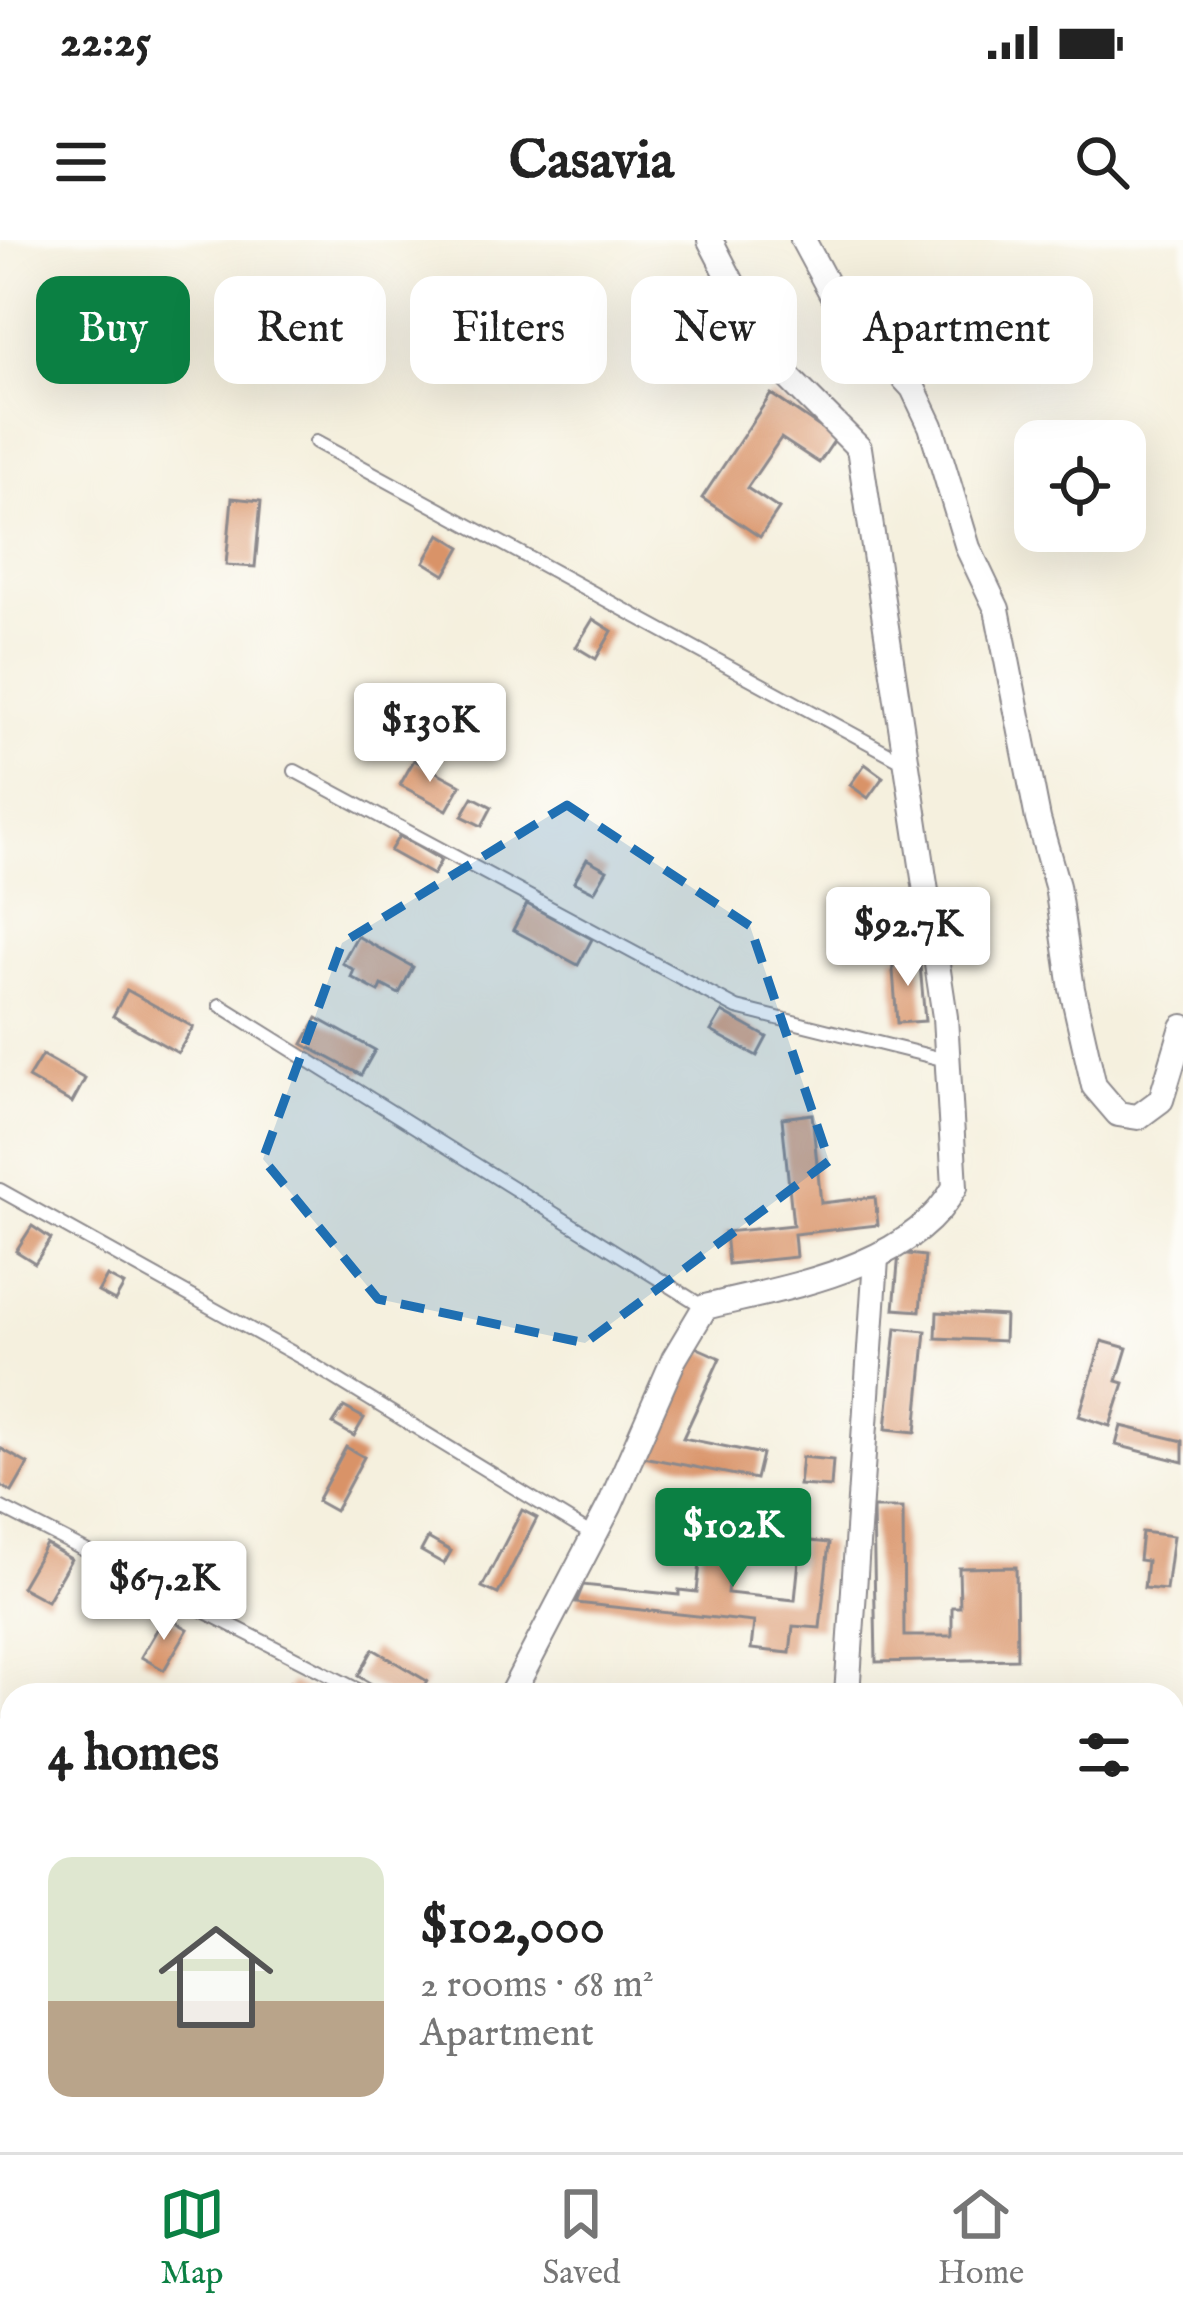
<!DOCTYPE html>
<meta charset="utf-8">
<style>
body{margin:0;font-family:"IM FELL English",serif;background:#f6f6f6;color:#222;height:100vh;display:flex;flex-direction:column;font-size:45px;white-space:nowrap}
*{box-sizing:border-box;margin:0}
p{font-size:39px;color:#767676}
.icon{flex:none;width:66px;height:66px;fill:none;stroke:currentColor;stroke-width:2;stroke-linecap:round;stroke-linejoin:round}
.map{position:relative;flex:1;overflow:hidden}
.drawer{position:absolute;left:0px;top:1443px;width:1185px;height:471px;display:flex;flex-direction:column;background:#fff;border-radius:36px 36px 0 0;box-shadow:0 12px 48px #0002}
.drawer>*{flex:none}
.banner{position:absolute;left:36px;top:36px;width:1113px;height:108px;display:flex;gap:24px}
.controls{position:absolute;left:1014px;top:180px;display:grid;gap:24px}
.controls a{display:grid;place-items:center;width:132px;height:132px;border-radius:24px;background:#fff;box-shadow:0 12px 48px #0002;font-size:60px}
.price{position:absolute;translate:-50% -102px;padding:0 27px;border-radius:12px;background:#fff;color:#222;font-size:39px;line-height:78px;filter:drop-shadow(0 3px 6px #0008)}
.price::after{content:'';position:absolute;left:50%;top:72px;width:36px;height:27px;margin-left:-18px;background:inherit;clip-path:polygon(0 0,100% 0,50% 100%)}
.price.selected{background:#0b8043;color:#fff}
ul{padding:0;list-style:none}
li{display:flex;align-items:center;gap:36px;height:300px;padding:0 48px}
li span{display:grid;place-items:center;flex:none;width:336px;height:240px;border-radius:24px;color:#555}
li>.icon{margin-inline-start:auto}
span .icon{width:144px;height:144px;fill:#fffc;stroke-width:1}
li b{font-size:51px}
h2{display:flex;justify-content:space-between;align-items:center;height:144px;padding:0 48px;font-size:51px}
.tag{padding:0 42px;border-radius:24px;background:#fff;box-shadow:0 12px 48px #0002;font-size:42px;line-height:108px}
.tag.selected{background:#0b8043;color:#fff}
.status{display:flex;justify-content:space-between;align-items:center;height:84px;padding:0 60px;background:#fff;direction:ltr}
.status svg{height:33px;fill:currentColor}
header{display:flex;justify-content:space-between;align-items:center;height:156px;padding:0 48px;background:#fff;font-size:54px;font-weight:700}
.tab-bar{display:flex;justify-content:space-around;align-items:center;height:168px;border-top:3px solid #e0e0e0;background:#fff;font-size:33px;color:#767676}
.tab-bar a{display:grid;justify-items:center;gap:6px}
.tab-bar .selected{color:#0b8043}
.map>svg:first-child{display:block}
</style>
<div class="status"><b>22:25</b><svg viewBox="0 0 49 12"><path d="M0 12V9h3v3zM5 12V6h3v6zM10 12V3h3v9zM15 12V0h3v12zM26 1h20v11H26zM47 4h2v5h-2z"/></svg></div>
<header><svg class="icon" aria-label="menu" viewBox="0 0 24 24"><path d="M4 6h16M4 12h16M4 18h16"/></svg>Casavia<svg class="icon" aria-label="search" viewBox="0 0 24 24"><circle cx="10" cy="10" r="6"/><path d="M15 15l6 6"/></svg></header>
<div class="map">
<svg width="1183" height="1912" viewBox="0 0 1183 1912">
<rect width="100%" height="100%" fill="#fdfcf7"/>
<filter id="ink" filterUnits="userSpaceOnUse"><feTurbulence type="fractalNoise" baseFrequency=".00833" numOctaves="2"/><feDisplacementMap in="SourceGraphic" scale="24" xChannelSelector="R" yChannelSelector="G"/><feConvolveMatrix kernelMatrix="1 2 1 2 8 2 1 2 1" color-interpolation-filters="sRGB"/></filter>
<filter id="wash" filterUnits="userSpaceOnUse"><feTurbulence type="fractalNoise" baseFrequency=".004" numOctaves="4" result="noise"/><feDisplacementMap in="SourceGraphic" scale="48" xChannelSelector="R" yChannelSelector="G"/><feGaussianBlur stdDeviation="2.7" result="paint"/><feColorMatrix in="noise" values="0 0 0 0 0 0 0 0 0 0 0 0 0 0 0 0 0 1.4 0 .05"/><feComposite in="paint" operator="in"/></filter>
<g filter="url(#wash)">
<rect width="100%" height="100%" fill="#f5f0de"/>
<g id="blocks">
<g fill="#d99368">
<path d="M662,49l21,12 -12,22 -22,-11z"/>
<path d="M771,154l65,44 -17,25 -38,-25 -34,50 32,21 -19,28 -58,-39z"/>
<path d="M232,258l29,3 -6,66 -29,-2z"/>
<path d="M440,294l21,13 -16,28 -21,-13z"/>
<path d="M593,379l19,12 -16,28 -20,-12z"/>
<path d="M414,520l47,25 -14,25 -47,-25z"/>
<path d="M865,524l18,13 -15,21 -18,-13z"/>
<path d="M473,557l19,10 -10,19 -20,-10z"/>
<path d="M399,596l42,24 -8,15 -43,-24z"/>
<path d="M587,619l20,11 -13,22 -20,-10z"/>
<path d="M527,664l65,35 -14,26 -65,-35z"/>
<path d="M357,696l56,31 -14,27 -17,-9 -3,7 -28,-15 3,-7 -12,-7z"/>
<path d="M919,714l6,67 -28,2 -5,-66z"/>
<path d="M127,750l66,37 -15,26 -65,-37z"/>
<path d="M722,772l45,25 -10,19 -46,-25z"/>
<path d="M317,778l58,32 -14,25 -58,-31z"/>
<path d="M42,815l43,24 -13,24 -44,-25z"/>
<path d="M812,874l9,89 54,-6 3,28 -84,9 2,23 -68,7 -3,-32 68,-7 -11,-107z"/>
<path d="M32,986l19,13 -16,24 -19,-12z"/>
<path d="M899,1013l26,3 -5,55 -26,-2z"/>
<path d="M107,1036l17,9 -9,16 -17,-9z"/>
<path d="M937,1072l68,4 -1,25 -68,-3z"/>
<path d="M896,1088l30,3 -10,101 -30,-3z"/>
<path d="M1102,1101l25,7 -10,33 7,2 -14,43 -31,-10z"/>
<path d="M693,1106l27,12 -37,80 79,16 -6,25 -113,-22z"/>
<path d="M344,1167l20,11 -10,18 -21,-12z"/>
<path d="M1121,1186l62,15v21l-67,-17z"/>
<path d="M346,1207l18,10 -29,54 -18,-10z"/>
<path d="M0,1208l28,16 -16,28 -12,-7z"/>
<path d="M802,1217l31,3 -2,27 -32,-2z"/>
<path d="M707,1256l22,2 -4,37 8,1 -6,57 68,7 6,-60 28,3 -9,85 -27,-2 -3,27 -39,-4 3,-27 -178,-19 7,-18 96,10v-5l18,2z"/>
<path d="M873,1268h30l1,128h48v-29h8l-1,-39 57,-1 1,92 -141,3z"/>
<path d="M522,1270l15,8 -39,76 -16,-7z"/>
<path d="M1142,1292l31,4 -7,54 -22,-2 3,-27 -8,-1z"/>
<path d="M428,1298l23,13 -7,13 -23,-13z"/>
<path d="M46,1304l25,15 -24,42 -26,-14z"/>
<path d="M165,1376l23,13 -24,41 -23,-13z"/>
<path d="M373,1409l54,32 -8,14h-29l-32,-19z"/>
<path d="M291,1442l22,13h-29z"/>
<path d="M12,1462v97l-12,-5v-62z"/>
<rect x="1173" y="1531" width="10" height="19"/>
<path d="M12,1581v40l-12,-5z"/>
<path d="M0,1700l12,3v23l-10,43z"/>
<path d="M2,1824l10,1v77h5l-1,10h-16z"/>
<rect x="368" y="1902" width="70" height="10"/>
<rect x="469" y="1902" width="94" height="10"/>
<path d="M657,1902h21l1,10h-22z"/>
<path d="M719,1902h59l1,10h-60z"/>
<path d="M888,1902h32l1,10h-32z"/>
<path d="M1015,1902h33l1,10h-33z"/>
<path d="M1125,1902h20l1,10h-21z"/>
</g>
</g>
</g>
<g filter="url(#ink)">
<use href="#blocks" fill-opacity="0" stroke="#8c898c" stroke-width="3"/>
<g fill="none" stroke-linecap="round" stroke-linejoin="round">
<defs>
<g id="service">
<path d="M316,202l590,321"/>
<path d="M295,531l442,237 209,52"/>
<path d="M220,765l484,302"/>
<path d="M0,950l302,168 292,178"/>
<path d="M0,1267l368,188"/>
<path d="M1173,1583h10"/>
<path d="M1173,1871l10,-1"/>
</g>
<g id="minor">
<path d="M803,0l37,69 73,79 18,38 37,122 29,61 41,210 19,67 15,103 22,97 24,28 20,3 23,-17 22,-73"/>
<path d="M511,1455l99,-190 64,-146 31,-52c82,-20 206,-39 250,-120l-10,-170 -86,-569 -86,-86 -63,-122"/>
<path d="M847,1455l29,-436"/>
<path d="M0,1808l12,2"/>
<path d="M863,1902l1,10"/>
<path d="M334,1912l2,-10"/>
</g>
</defs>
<use href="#service" stroke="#8c898c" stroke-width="16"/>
<use href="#minor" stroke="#8c898c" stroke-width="28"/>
<use href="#service" stroke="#fff" stroke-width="12"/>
<use href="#minor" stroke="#fff" stroke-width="24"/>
</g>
</g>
<path fill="#1f6fb2" fill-opacity="0.2" stroke="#1f6fb2" stroke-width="9" stroke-dasharray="24 15" stroke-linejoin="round" d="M567,565l183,121 79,235 -244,182 -207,-44 -115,-140 79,-216z"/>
</svg>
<div class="controls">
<a><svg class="icon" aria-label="locate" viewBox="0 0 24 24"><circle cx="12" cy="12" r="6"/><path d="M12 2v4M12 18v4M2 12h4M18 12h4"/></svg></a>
</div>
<b class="price" style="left:430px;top:545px">$130K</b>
<b class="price" style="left:908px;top:749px">$92.7K</b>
<b class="price selected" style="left:733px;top:1350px">$102K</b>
<b class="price" style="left:164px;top:1403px">$67.2K</b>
<div class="banner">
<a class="tag selected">Buy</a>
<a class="tag">Rent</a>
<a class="tag">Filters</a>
<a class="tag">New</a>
<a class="tag">Apartment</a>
</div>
<section class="drawer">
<h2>4 homes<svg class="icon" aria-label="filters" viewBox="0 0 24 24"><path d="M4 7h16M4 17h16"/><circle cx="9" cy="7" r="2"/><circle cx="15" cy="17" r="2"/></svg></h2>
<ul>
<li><span style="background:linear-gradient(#dfe7d0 60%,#b9a48a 0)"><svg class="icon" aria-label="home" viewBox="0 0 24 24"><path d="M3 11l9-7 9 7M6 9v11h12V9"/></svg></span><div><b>$102,000</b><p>2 rooms · 68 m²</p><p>Apartment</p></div></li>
</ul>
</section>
</div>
<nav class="tab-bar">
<a class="selected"><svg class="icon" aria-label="map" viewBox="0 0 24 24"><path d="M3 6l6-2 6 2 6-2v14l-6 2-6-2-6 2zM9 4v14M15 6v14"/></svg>Map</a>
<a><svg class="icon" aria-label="saved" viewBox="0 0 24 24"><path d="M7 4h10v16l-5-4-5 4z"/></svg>Saved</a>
<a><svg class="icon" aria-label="home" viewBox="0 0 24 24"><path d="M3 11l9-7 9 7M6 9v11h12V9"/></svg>Home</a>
</nav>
